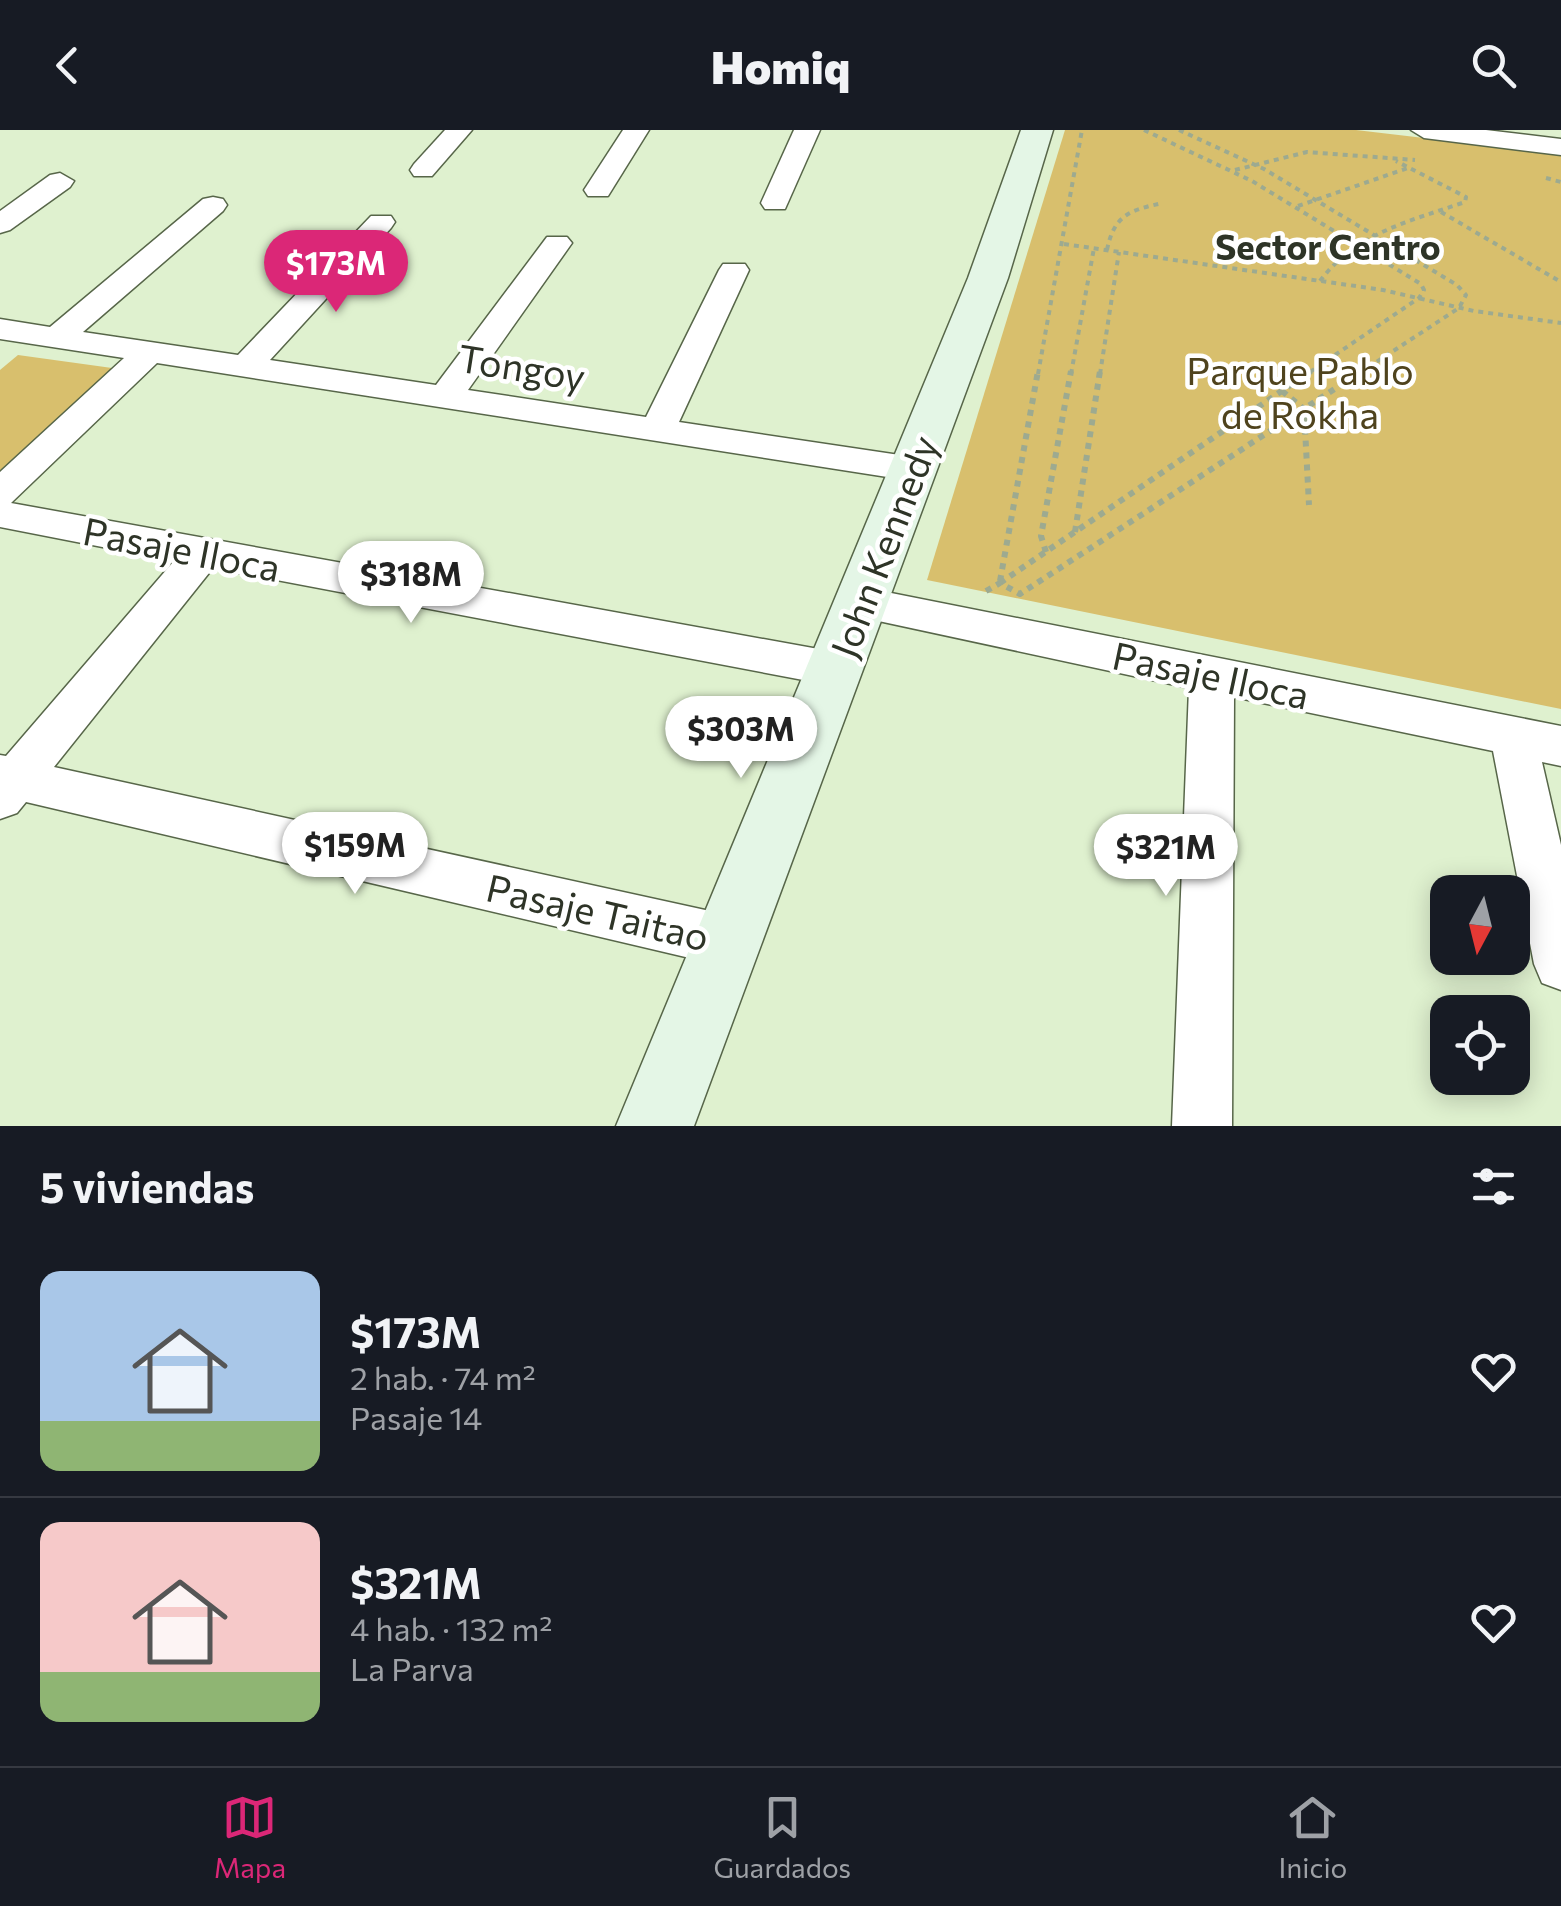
<!DOCTYPE html>
<html lang="es">
<meta charset="utf-8">
<style>
body{margin:0;font-family:Commissioner,sans-serif;background:#242831;color:#f1f3f6;height:100vh;display:flex;flex-direction:column;font-size:38px;white-space:nowrap}
*{box-sizing:border-box;margin:0}
p{font-size:32px;color:#9ea1a6}
.icon{flex:none;width:55px;height:55px;fill:none;stroke:currentColor;stroke-width:2;stroke-linecap:round;stroke-linejoin:round}
.map{position:relative;height:996px;overflow:hidden}
.side{display:flex;flex-direction:column;background:#171b24;flex:1}
.side>*{flex:none}
.needle{width:65px;rotate:187deg}
.controls{position:absolute;left:1430px;top:745px;display:grid;gap:20px}
.controls a{display:grid;place-items:center;width:100px;height:100px;border-radius:20px;background:#171b24;box-shadow:0 5px 25px #0003;font-size:50px}
.price{position:absolute;translate:-50% -85px;padding:0 22px;border-radius:35px;background:#fff;color:#222;font-size:32px;line-height:65px;filter:drop-shadow(0 2px 5px #0008)}
.price::after{content:'';position:absolute;left:50%;top:60px;width:30px;height:22px;margin-left:-15px;background:inherit;clip-path:polygon(0 0,100% 0,50% 100%)}
.price.current{background:#db2777;color:#fff}
ul{padding:0;list-style:none}
li{display:flex;align-items:center;gap:30px;height:250px;padding:0 40px}
li+li{border-top:2px solid #363941}
li span{display:grid;place-items:center;flex:none;width:280px;height:200px;border-radius:20px;color:#555}
li>.icon{margin-inline-start:auto}
span .icon{width:120px;height:120px;fill:#fffc;stroke-width:1}
li b{font-size:42px}
h2{display:flex;justify-content:space-between;align-items:center;height:120px;padding:0 40px;font-size:42px}
header{display:flex;justify-content:space-between;align-items:center;height:130px;padding:0 40px;background:#171b24;font-size:45px;font-weight:800}
.menu{display:flex;justify-content:space-around;align-items:center;height:140px;border-top:2px solid #363941;background:#171b24;font-size:28px;color:#9ea1a6}
.menu a{display:grid;justify-items:center;gap:5px}
.menu .current{color:#db2777}
.map>svg:first-child{display:block}
</style>
<header><svg class="icon" aria-label="back" viewBox="0 0 24 24"><path d="M15 5l-7 7 7 7"/></svg>Homiq<svg class="icon" aria-label="search" viewBox="0 0 24 24"><circle cx="10" cy="10" r="6"/><path d="M15 15l6 6"/></svg></header>
<div class="map">
<svg width="1561" height="996" viewBox="0 0 1561 996">
<rect width="100%" height="100%" fill="#dff1cf"/>
<g fill="#d8bf6d">
<path d="M1065,0h291l205,24v555l-634,-129z"/>
<path d="M18,225l94,13 -112,109v-107z"/>
</g>
<g fill="none" stroke-linecap="round" stroke-linejoin="round">
<defs>
<g id="street">
<path d="M445,0h27l-40,46h-18l-4,-6 4,-6z"/>
<path d="M623,0h26l-41,66h-20l-4,-6z"/>
<path d="M794,0h26l-35,79h-20l-4,-6z"/>
<path d="M1411,0h75l75,9v16l-137,-17z"/>
<path d="M60,43l14,8 -4,6 -60,43 -10,3v-22l50,-36z"/>
<path d="M213,67l10,2 4,6 -4,6 -140,121 155,23 133,-139h20l4,6 -4,6 -121,132 166,25 111,-148h20l5,6 -104,147 178,27 73,-147 4,-6h22l4,6 -70,152 234,35 13,3 6,9 -6,9 -13,3 -756,-118 -146,140 824,149 16,5 6,12 -6,12 -16,5 -622,-118 -159,199 674,148 19,8 8,18 -8,18 -19,8 -702,-165 -9,11 -17,6v-64l6,1 168,-195 -174,-34v-55l124,-114 -124,-19v-20l50,8 153,-128z"/>
<path d="M861,457l700,139v40l-19,-4 19,83v145l-19,-7 -8,-19 -41,-213 -259,-54 -2,429h-60l17,-438 -343,-74 -6,-11 6,-11z"/>
</g>
<path id="secondary" d="M1021,0h32l-45,148 -314,848h-78l352,-848z"/>
</defs>
<use href="#street" stroke="#576649" stroke-width="3"/>
<use href="#secondary" stroke="#576649" stroke-width="3"/>
<g stroke="#9daa90" stroke-width="4" stroke-dasharray="5 5" stroke-linecap="butt">
<path d="M1144,0l108,51 169,103 3,6 -5,8 -112,76"/>
<path d="M1179,0l85,39 193,116 9,10 -7,13 -101,66"/>
<path d="M1235,40l72,-18 108,8"/>
<path d="M1546,48l15,4"/>
<path d="M1298,76l110,-38"/>
<path d="M1441,82l120,70"/>
<path d="M1064,114l319,46 91,21 87,12"/>
<path d="M1107,120c7,-35 23,-40 56,-47"/>
<path d="M1320,151c36,-48 90,-60 145,-79l1,-5 -70,-36"/>
<path d="M1038,244l44,-244"/>
<path d="M1071,244l23,-126"/>
<path d="M1100,244l19,-122"/>
</g>
<g stroke="#9daa90" stroke-width="6" stroke-dasharray="6 6" stroke-linecap="butt">
<path d="M1282,261l22,18 5,96"/>
<path d="M1075,402l25,-161"/>
<path d="M1046,422l-5,-16 30,-165"/>
<path d="M1000,451l38,-210"/>
<path d="M1000,453l311,-212"/>
<path d="M986,461l14,-8 20,11 342,-223"/>
</g>
<use href="#street" fill="#fff" fill-rule="evenodd"/>
<use href="#secondary" fill="#e4f6e6" fill-rule="evenodd"/>
</g>
<g text-anchor="middle" dominant-baseline="central" stroke-width="9" stroke-linejoin="round" paint-order="stroke">
<g font-size="35" font-weight="bold" fill="#2e3427" stroke="#fff">
<text x="1328" y="115">Sector Centro</text>
</g>
<g font-size="38" fill="#2e3427" stroke="#fff">
<text transform="translate(522 236) rotate(9)">Tongoy</text>
<text transform="translate(883 416) rotate(-69)">John Kennedy</text>
<text transform="translate(182 418) rotate(11)">Pasaje Iloca</text>
<text transform="translate(1211 544) rotate(12)">Pasaje Iloca</text>
<text transform="translate(598 781) rotate(13)">Pasaje Taitao</text>
</g>
<g font-size="38" fill="#4f431d" stroke="#fff">
<text x="1300" y="239">Parque Pablo<tspan x="1300" dy="44">de Rokha</tspan></text>
</g>
</g>
</svg>
<div class="controls">
<a><svg class="needle" viewBox="-14 -14 28 28"><path d="M0-13l5 13h-10z" fill="#e53935"/><path d="M0 13l5-13h-10z" fill="#9ea1a6"/></svg></a>
<a><svg class="icon" aria-label="locate" viewBox="0 0 24 24"><circle cx="12" cy="12" r="6"/><path d="M12 2v4M12 18v4M2 12h4M18 12h4"/></svg></a>
</div>
<b class="price current" style="left:336px;top:185px">$173M</b>
<b class="price" style="left:411px;top:496px">$318M</b>
<b class="price" style="left:741px;top:651px">$303M</b>
<b class="price" style="left:355px;top:767px">$159M</b>
<b class="price" style="left:1166px;top:769px">$321M</b>
</div>
<section class="side">
<h2>5 viviendas<svg class="icon" aria-label="filters" viewBox="0 0 24 24"><path d="M4 7h16M4 17h16"/><circle cx="9" cy="7" r="2"/><circle cx="15" cy="17" r="2"/></svg></h2>
<ul>
<li><span style="background:linear-gradient(#a9c7e8 75%,#8fb573 0)"><svg class="icon" aria-label="home" viewBox="0 0 24 24"><path d="M3 11l9-7 9 7M6 9v11h12V9"/></svg></span><div><b>$173M</b><p>2 hab. · 74 m²</p><p>Pasaje 14</p></div><svg class="icon" aria-label="heart" viewBox="0 0 24 24"><path d="M12 20l-8-8c-3-5 5-10 8-4 3-6 11-1 8 4z"/></svg></li>
<li><span style="background:linear-gradient(#f6c9c9 75%,#8fb573 0)"><svg class="icon" aria-label="home" viewBox="0 0 24 24"><path d="M3 11l9-7 9 7M6 9v11h12V9"/></svg></span><div><b>$321M</b><p>4 hab. · 132 m²</p><p>La Parva</p></div><svg class="icon" aria-label="heart" viewBox="0 0 24 24"><path d="M12 20l-8-8c-3-5 5-10 8-4 3-6 11-1 8 4z"/></svg></li>
</ul>
</section>
<nav class="menu">
<a class="current"><svg class="icon" aria-label="map" viewBox="0 0 24 24"><path d="M3 6l6-2 6 2 6-2v14l-6 2-6-2-6 2zM9 4v14M15 6v14"/></svg>Mapa</a>
<a><svg class="icon" aria-label="saved" viewBox="0 0 24 24"><path d="M7 4h10v16l-5-4-5 4z"/></svg>Guardados</a>
<a><svg class="icon" aria-label="home" viewBox="0 0 24 24"><path d="M3 11l9-7 9 7M6 9v11h12V9"/></svg>Inicio</a>
</nav>
